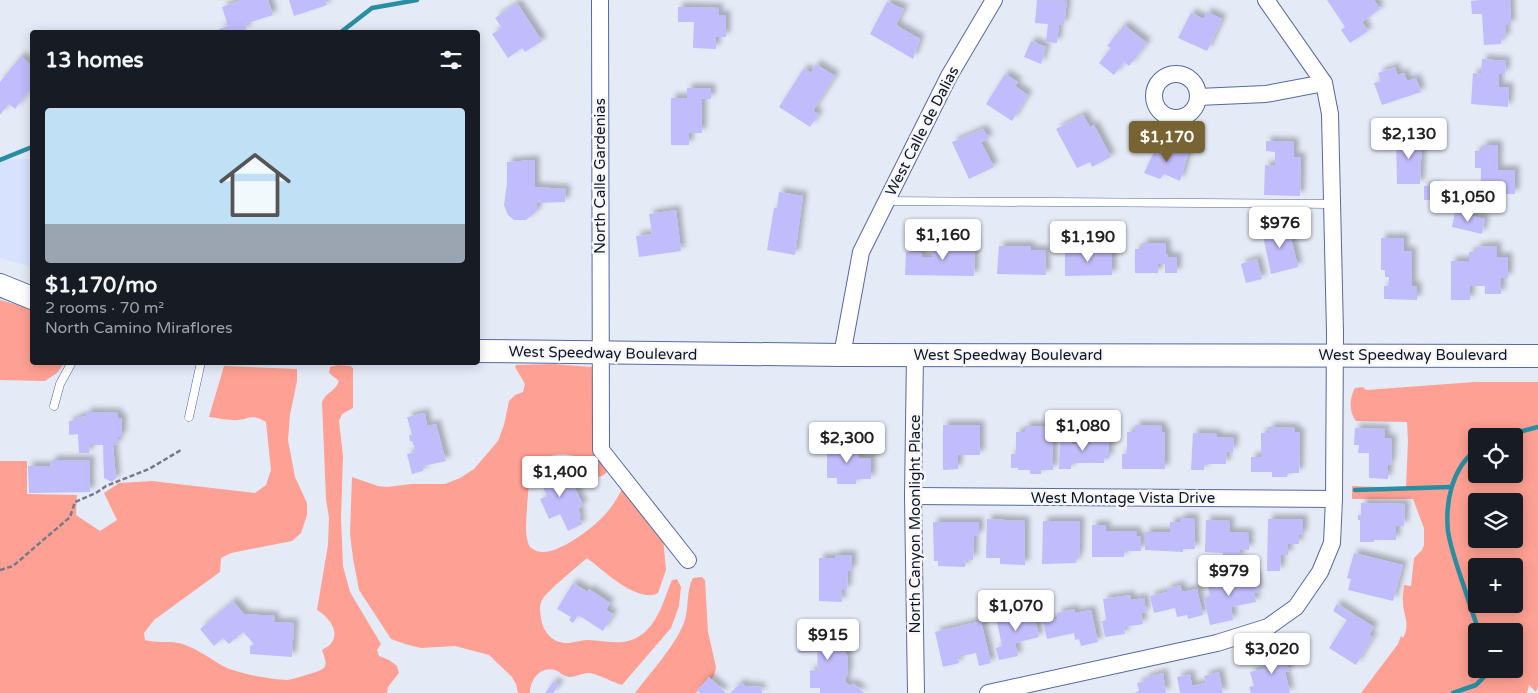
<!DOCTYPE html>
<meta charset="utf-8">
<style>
body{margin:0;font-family:"Varela Round",sans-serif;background:#242831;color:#f1f3f6;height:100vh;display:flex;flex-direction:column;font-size:19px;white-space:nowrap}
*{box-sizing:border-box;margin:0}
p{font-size:16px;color:#9ea1a6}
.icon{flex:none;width:28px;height:28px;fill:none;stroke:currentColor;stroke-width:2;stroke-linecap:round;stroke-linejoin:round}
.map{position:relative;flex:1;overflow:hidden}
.details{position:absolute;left:30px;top:30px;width:450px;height:335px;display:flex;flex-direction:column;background:#171b24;border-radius:5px;box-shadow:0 2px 12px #0003}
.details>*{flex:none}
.controls{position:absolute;left:1468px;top:428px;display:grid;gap:10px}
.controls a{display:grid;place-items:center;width:55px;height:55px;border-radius:5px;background:#171b24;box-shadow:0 2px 12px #0003;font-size:25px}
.price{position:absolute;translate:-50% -42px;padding:0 11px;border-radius:5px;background:#fff;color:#222;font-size:16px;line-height:32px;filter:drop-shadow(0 1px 2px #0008)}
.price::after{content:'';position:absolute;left:50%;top:30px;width:15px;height:11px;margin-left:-8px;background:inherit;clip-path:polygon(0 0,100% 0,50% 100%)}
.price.current{background:#786433;color:#fff}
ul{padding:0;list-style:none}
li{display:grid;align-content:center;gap:10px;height:265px;padding:0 15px}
li span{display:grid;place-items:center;height:155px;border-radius:5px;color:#555}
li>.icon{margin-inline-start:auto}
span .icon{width:90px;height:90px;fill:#fffc;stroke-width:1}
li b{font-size:21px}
h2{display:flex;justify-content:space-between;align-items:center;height:60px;padding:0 15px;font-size:21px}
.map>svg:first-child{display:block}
</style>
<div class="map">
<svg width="1538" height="693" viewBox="0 0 1538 693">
<defs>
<filter id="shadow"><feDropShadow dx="4.5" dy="-4.5" stdDeviation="2.5" flood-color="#0004"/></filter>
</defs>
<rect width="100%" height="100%" fill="#e5eaf7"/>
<path fill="#d7e2fe" d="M0,159h32v108l-32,-9z"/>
<g fill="#fea093" fill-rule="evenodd">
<path d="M0,300l32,9v53l32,1 -7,10 -12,8 -45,-1z"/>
<path d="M553,364l39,3v76l4,13 11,13 -1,4c-5,5 -9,4 -15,2 -3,-5 -3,-11 -7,-14 -14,-11 -45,-8 -53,9 -2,6 -5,49 -5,58 0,6 1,14 4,19 12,10 25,3 37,-3 24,-14 43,-30 55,-55l41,49 3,32 -8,23c-20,11 -55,-23 -71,-35 -9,8 -40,33 -45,42 -3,6 -2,12 -1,18 2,15 13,26 28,25 7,-1 13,-3 19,-3 22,1 40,8 58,-9 14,-13 19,-35 26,-51l5,-1 4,8 -2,19 -8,22 -49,57c-7,-2 -29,-13 -34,-12 -6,0 -12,4 -19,4 -6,-1 -9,-5 -14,-7 -15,-4 -25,10 -25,23h-12l-2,-9 -4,-7 -23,-22 -34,-9 -34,2 -16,-4 -14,-5 -32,-49 -6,-32 -3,-24 2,-57 26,9 9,1 24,-3h34l15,-6 14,-9 24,-28 6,-16 5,-24 6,-6 8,-3 2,-8 -10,-17 1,-2z"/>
<path d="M338,365l12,1 3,2v40l-11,6 -3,7 4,35 -2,62 2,48 7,26 31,52 -4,6 2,6 10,4 8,6 2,7 -11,14 -1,6h-387v-232h27v33l50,1 -1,20 24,16 17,-11 -13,-27 15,-10 33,-2 103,12 11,-8 5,-15 -5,-48c-14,-8 -14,-4 -28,-2 -8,1 -20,-2 -29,-3l15,-51 73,3v12l-7,34 -2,25 7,37 12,26v12l-6,18 -9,8 -61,12 -10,5 -1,14 -66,48 -10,13 1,7c11,3 23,1 34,3 16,4 30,15 44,23 12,7 50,14 64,14 7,-1 15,-4 22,-6 19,-5 19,-7 13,-24 3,-2 9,-5 10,-8 8,-12 -5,-26 -15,-32l11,-65 1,-27 -3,-19 -4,-97c4,-10 13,-10 17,-21l-10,-8 1,-6z"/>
<path d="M1475,382h63v305l-2,5 -7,-7 -2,8h-166l37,-49 3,-8 2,2c8,-15 0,-23 0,-36 -1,-6 1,-12 1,-17l7,1 3,-28 8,-8 2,-5v-17l-11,-29h-61v-13l54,2 2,-47 -1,-19 -51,-1c-7,-8 -7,-23 -1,-33l8,-1 3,3zM1514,436v38h-38v-38zM1476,501h38v38h-38zM1514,566v38h-38v-38zM1514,631v38h-38v-38z"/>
<path d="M702,577l3,3 3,52 8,35 -2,9 -3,3 -2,-2 -13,16h-61c15,-20 40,-47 49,-70 5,-13 2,-33 9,-45z"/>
</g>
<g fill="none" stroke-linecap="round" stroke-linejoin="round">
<g stroke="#288ea2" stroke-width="4.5">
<path d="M341,32l31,-24 45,-8"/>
<path d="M0,160l32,-13"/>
<path d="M1503,436l35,-9"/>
<path d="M1476,450c-24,18 -31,52 -28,81 2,14 7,28 11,41 7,20 13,40 20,59"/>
<path d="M1355,490l96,-3"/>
<path d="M1453,693l23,-8 16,-16"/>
</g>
</g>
<g fill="#c1bcfb" filter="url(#shadow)">
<path d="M242,0h26l5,15 -28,9 2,5 -10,3h-16l-2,-3 9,-3 -6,-19z"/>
<path d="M289,0h36l2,5 -33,11z"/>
<path d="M1037,0l30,1 -3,24 -5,-1 -2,19 -11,-1 2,-18 -13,-1z"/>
<path d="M1327,0h47l6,9 -18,13 6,9 -18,12 -9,-13 4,-3z"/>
<path d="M1484,0h26l1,25h-6l1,13 -5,1v5l-17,1 -2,-31h-10l-1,-13z"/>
<path d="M887,2l17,7 -8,16 24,14 -7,20 -43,-25z"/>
<path d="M517,3l25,38 -17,11 -3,-4 -14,10 -16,-24 10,-6 -7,-10z"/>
<path d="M678,7l41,1 -1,7h8v22h-10v12l-23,-1 1,-26h-16z"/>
<path d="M1207,12l15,7 -15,32 -29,-13 13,-25 13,6z"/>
<path d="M1124,25l23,18 -18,23 -5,-4 -10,13 -15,-12 12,-15 -4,-2z"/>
<path d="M1031,41l15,6 -5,17 -17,-7z"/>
<path d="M21,56l11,10v21l-17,22 -6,-5 -9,11v-33z"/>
<path d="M1482,59l24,2 -1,13h-6v13h10l-1,20 -37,-3 2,-31 8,1z"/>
<path d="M816,64l19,12 -22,35 6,3 -9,13 -31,-20 25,-39 7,5z"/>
<path d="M1395,67l2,8 7,-2 3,8 9,-3 5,14 -39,13 -8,-22 7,-2 -3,-8z"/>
<path d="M1005,74l13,8 -3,4 13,9 -16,26 -26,-17z"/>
<path d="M687,88h24v11h-9v34h-13v12h-18v-47h16z"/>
<path d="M1083,115l7,12 4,-2 17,32 -19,10 -2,-5 -13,6 -21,-39z"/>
<path d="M983,129l6,10 -8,3 13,25 -25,12 -17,-37z"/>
<path d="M1422,137l-2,47h-23l-1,-46z"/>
<path d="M1266,141l28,1v15h7l-1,39 -36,-1 1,-30 10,1v-14l-9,-1z"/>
<path d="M1158,144l30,10 -8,27 -16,-7 -4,5 -16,-6z"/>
<path d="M1482,145h16v25h17v24h-34v-26h-6v-17h7z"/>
<path d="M535,160v27l31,2 -1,13 -28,1v8l-11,9h-12l-6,-5 -4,-10 3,-21v-22z"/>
<path d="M1424,186h13l1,14h-14z"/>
<path d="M779,192l24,4 -8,59 -28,-5 7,-42h3z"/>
<path d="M676,210l5,41 -42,6 -3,-21 16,-2 -3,-20z"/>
<path d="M1455,212l30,7 -3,15 -30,-7z"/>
<path d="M1288,225l10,42 -27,7 -9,-43z"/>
<path d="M1381,238h23v13h8v35h5v14l-33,-1v-13h5v-9h-4v-7h-4z"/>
<path d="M933,243l42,1 -1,32 -69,-1 1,-23h16v5h10z"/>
<path d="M1142,243h24v11h2v3h9v16h-12v-9h-7v9h-23v-24h7z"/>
<path d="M999,246h32l-1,4h15l1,25 -49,-1z"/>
<path d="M1497,246v11h11v21h-7v16h-16v-8h-15v14h-19v-39h18v-9h7v-5z"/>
<path d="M1065,250h47v25l-47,1z"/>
<path d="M1257,259l5,20 -16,4 -5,-19z"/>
<path d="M86,412l32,1v5h4v19h-4v7l-5,1 3,33 -4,4 -8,-4 -1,-33h-13l-1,8h-10l-1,-19 -9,1v-14l7,-1v-2l11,-2z"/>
<path d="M425,413l2,13 9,-2 10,37 -23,5v5l-11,3 -5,-20 9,-2 -4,-11 -2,1 -1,-7h3l-5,-18z"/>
<path d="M943,425h37v30h-22v14l-15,1z"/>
<path d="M1135,425l27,1v6h3v37h-43v-15h5v-22h8z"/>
<path d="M1025,426h23v5h5v39h-12v4h-11v-4h-12v-2h-7v-14h5v-22h9z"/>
<path d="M1268,427l27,1v4h5l-1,41h-11l-1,4h-15v-5h-21v-15h10v-24h9z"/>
<path d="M1355,428l30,1v9l7,1 -1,26h-3v14l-19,-1v-25h-11l1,-8h-5z"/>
<path d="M1193,433l24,1v3l17,1 -1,14 -6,-1 -1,13h-22v6h-13z"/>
<path d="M1060,438h12v6h19v-6h18v20h-5v5h-33v6h-12z"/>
<path d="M827,445h32v13h12v21h-15v5h-19v-6h-10z"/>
<path d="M52,460h38v32l-61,1 -1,-27h22z"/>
<path d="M554,463l13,27 7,-4 9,19 -5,4 3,7 -2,2 3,6 -14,7 -8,-17 -11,5 -9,-20 7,-3 -11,-25z"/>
<path d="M1361,503l44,1 -1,22h-8v14h-22v2h-14v-22h-2v-5h3z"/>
<path d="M1180,518h14l1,31h-12v3l-38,-2v-18h25v-10h10z"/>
<path d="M987,519l38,2v44l-25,-1v-6h-14z"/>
<path d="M1268,519h35v16h-4v9h-11v11h-7l-1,16h-13z"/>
<path d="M1206,520l24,1 -1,11 20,1v17l-9,-1v10h-17v-6l-18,-1z"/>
<path d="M1043,521h37l-1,36h-2l-1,6 -34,1z"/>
<path d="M933,522h46v13l-5,1 -1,24 -7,-1 -1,8 -27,-1v-5h-4z"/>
<path d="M1092,525h14v6h30l1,5 4,1v14h-17v6h-32z"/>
<path d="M1354,553l49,12 -10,36 -45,-11 3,-11 -4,-1z"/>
<path d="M835,555h17v16l-4,-1 -1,20h-6l1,12 -23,-1v-43h16z"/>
<path d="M1256,575l3,17 -5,1 2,9 -25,5 2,13 -23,5 -6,-27 6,-2 -3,-14 29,-6 2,3z"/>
<path d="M573,583l15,9 1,-3 21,14 -4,7 7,4 -10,17 -25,-16 -5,8 -4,-3 2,-3 -14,-8z"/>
<path d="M1180,585l2,7 15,-3 6,26 -15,4 -1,-4 -10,2 -2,-9 -21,5 -4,-17 17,-4v-3z"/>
<path d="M1130,595l1,5 13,-2 2,14 -5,1 2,11 -19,3 1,7 -20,3 -3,-16 4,-1 -3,-21z"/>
<path d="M233,601l11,13 31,2 -1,6 20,1 -2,34 -42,-3v-8l4,-2 -11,-12 -14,12 -6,-6 -9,8 -14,-17z"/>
<path d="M1337,604l37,23 -5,8 4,2 -17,28 -27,-17 18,-28 -14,-9z"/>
<path d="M1033,609l6,28 -24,6 3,13 -19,4 -3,-12 6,-2 -5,-24 6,-1 -1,-5z"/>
<path d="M1074,609l1,4 16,-3 7,32 -17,4 -2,-7 -4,1 -1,-7 -27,6 -4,-17 15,-3 -1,-6z"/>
<path d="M981,621l10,42 -12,3 -3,-13 -18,4 1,6 -16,4 -8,-35z"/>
<path d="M833,630l11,9v11l3,5 1,7v9l-3,11 6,4 2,-3 11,10h-44v-5h-10v-18l8,1 -1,-19 -19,1 1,-22z"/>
<path d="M1283,647l6,24 -4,1 5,21h-39l-2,-6 5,-1 -4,-14 22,-5 -4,-17z"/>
<path d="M1219,672l4,21h-43l-3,-16 13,-3 2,12 14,-3 -2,-7z"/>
<path d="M1163,673l3,20h-32l5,-2 -2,-8 9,-2 -1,-3z"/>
<path d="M709,677l2,2 15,14h-26l-3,-3z"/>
<path d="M554,681l5,4 -6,8h-8z"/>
<path d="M741,683l4,3 16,1 1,6h-32z"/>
</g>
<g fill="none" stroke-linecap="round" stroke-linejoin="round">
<defs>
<g id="service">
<path d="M886,201l446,3"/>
<path d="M54,406l6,-22 12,-22"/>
<path d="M189,417l12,-55"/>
</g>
<g id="minor">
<path d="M600,0l1,450 87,110"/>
<circle cx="1176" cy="96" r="22"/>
<path d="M1198,97l68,-3 58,-11"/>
<path d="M842,355l19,-103 88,-176 45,-76"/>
<path d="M915,355l-2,141 3,197"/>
<path d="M913,496l421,3"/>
<path d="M988,693l229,-50 51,-16 28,-20 24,-35 12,-29 2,-44 1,-167 -5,-218 -6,-31 -58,-83"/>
</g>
<g id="secondary">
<path d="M0,285l32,13"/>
<path d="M478,351l364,4 696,1"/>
</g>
</defs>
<use href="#service" stroke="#5669a0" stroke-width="9"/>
<use href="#minor" stroke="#5669a0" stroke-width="18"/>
<use href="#secondary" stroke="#5669a0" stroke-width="24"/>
<path stroke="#73798b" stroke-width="2.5" stroke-dasharray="5 2.5" stroke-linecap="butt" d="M0,570l13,-4 57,-49 5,-15 21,-9 10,-7 43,-17 32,-19"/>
<use href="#service" stroke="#fff" stroke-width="8"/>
<use href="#minor" stroke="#fff" stroke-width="16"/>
<use href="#secondary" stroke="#fff" stroke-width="22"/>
</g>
<g text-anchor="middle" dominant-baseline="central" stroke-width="5" stroke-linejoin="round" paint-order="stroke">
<g font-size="15" fill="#0d152a" stroke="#f7f7f7">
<text transform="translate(922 131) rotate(-63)">West Calle de Dalias</text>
<text transform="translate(600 176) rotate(-90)">North Calle Gardenias</text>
<text transform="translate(603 353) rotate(1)">West Speedway Boulevard</text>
<text x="1008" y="355">West Speedway Boulevard</text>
<text x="1413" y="355">West Speedway Boulevard</text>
<text x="1123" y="498">West Montage Vista Drive</text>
<text transform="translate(915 524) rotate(-90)">North Canyon Moonlight Place</text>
</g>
</g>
</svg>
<div class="controls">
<a><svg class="icon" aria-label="locate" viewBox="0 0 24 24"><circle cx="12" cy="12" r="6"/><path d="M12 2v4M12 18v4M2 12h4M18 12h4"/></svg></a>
<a><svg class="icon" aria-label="layers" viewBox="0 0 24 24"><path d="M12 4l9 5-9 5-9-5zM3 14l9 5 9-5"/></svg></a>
<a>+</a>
<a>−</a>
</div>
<b class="price" style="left:1409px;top:160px">$2,130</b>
<b class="price current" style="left:1167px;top:163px">$1,170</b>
<b class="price" style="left:1468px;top:223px">$1,050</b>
<b class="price" style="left:1280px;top:249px">$976</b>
<b class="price" style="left:943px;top:261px">$1,160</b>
<b class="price" style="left:1088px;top:263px">$1,190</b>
<b class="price" style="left:1083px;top:452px">$1,080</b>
<b class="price" style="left:847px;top:464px">$2,300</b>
<b class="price" style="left:560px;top:498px">$1,400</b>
<b class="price" style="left:1229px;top:597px">$979</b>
<b class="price" style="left:1016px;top:632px">$1,070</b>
<b class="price" style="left:828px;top:661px">$915</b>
<b class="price" style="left:1272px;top:675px">$3,020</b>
<section class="details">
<h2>13 homes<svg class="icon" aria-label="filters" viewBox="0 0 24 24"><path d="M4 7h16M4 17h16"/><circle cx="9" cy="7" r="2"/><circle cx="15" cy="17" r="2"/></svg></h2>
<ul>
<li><span style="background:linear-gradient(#bfe0f5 75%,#9aa5b1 0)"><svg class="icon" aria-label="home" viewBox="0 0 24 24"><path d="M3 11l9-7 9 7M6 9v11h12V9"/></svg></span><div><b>$1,170/mo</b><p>2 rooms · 70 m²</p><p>North Camino Miraflores</p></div></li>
</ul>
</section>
</div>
